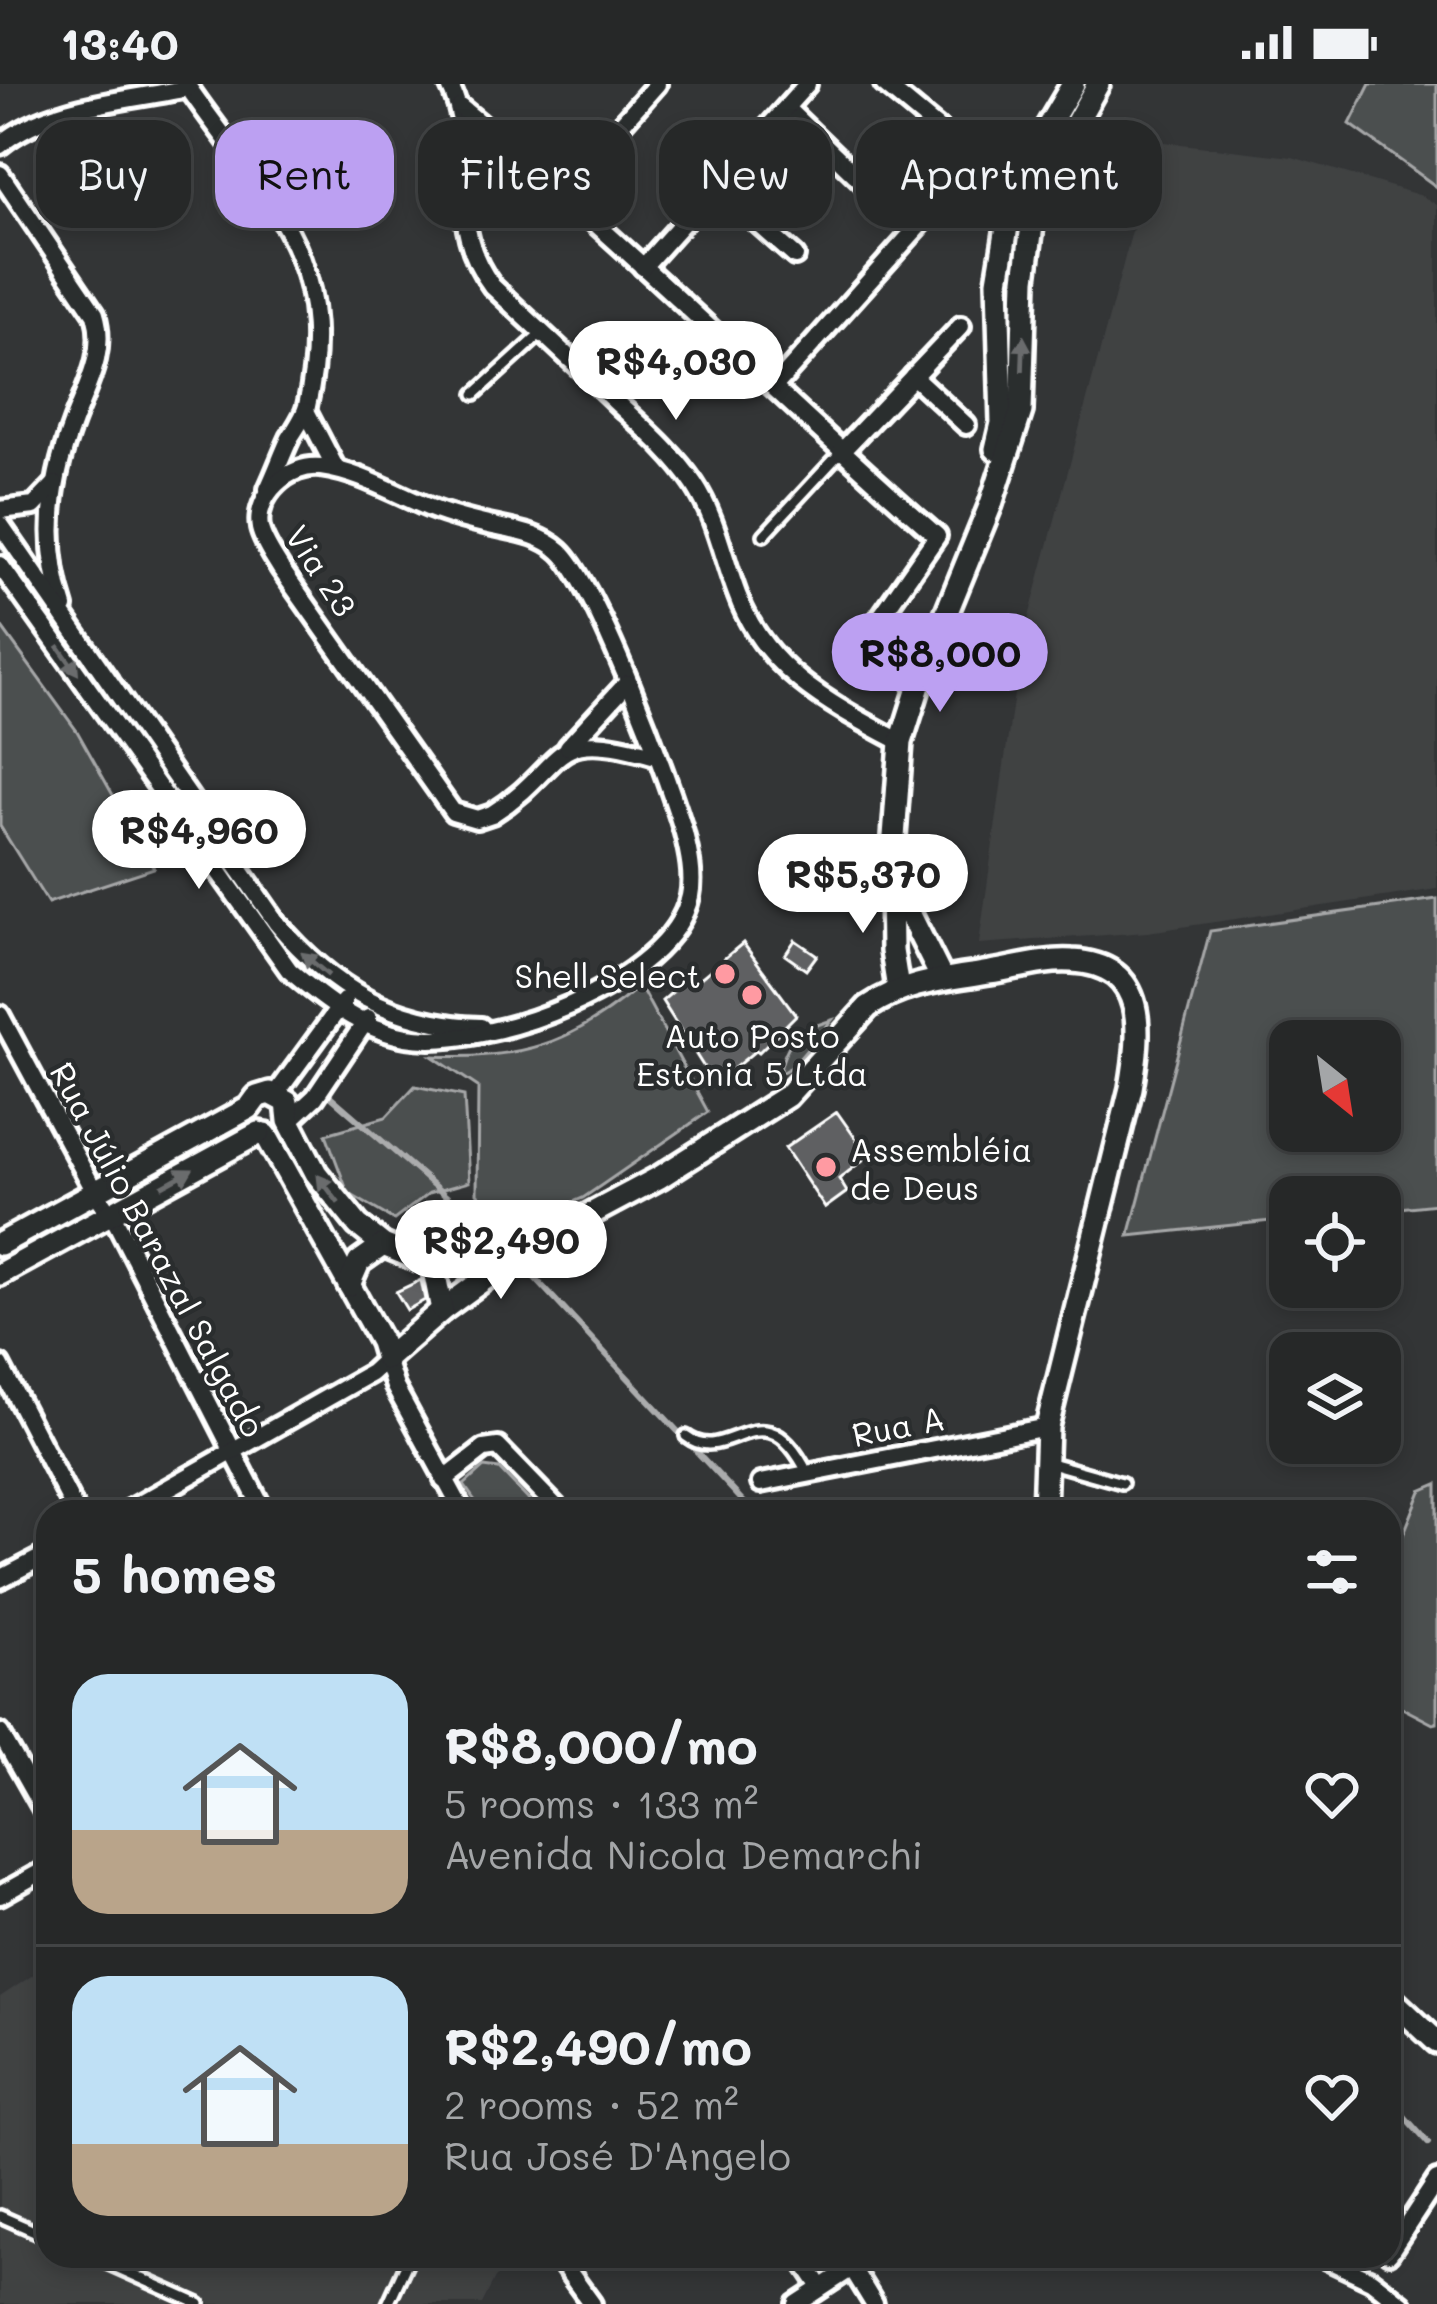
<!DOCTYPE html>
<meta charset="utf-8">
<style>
body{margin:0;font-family:Mali,sans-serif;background:#2e3030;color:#f1f3f6;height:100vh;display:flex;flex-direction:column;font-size:45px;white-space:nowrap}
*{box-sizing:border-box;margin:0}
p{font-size:39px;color:#a4a6a8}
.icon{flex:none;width:66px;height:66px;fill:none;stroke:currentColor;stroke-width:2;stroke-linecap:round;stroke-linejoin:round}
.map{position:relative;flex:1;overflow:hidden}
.drawer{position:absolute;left:36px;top:1416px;width:1365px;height:768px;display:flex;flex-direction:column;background:#262828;border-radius:36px;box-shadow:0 6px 18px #0003,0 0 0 3px #424445}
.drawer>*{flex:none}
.top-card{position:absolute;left:36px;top:36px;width:1365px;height:108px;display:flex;gap:24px}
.needle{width:78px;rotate:150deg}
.tools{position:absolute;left:1269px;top:936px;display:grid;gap:24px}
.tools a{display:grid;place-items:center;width:132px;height:132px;border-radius:24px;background:#262828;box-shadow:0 6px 18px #0003,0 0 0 3px #424445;font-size:60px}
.price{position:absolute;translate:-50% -102px;padding:0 27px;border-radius:42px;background:#fff;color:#222;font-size:39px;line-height:78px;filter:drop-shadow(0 3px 6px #0008)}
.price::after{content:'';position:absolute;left:50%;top:72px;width:36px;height:27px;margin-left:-18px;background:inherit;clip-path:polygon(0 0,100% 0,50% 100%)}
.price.on{background:#bca0f2;color:#111}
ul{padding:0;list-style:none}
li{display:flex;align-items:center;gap:36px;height:300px;padding:0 36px}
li+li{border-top:3px solid #424445}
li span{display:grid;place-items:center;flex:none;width:336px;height:240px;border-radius:36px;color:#555}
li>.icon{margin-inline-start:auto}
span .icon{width:144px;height:144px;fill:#fffc;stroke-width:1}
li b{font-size:51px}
h2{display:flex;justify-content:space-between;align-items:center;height:144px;padding:0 36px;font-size:51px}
.chip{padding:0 42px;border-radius:36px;background:#262828;box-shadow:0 6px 18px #0003,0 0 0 3px #424445;font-size:42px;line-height:108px}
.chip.on{background:#bca0f2;color:#111}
.status{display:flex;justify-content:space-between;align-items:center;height:84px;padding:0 60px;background:#262828;direction:ltr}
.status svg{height:33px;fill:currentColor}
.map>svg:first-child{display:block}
</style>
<div class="status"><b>13:40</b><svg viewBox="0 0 49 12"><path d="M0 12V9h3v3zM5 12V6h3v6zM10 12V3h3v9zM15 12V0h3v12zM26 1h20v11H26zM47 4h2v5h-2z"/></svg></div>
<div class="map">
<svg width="1437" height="2220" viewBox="0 0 1437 2220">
<rect width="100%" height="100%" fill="#333536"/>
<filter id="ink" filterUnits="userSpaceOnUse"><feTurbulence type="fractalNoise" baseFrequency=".00833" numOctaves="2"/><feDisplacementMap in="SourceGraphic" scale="24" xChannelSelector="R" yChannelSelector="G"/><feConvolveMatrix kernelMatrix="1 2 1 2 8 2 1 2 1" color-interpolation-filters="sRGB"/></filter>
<g filter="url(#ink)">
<g fill="#404243">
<path d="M1156,57l136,16 130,39 15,9v684l-289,43 -169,12 41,-293z"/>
<path d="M48,1881v291h477l-30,22 -13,26h-482v-307z"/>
</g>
<g fill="#4c4f50" stroke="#a6a7a8" stroke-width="3" fill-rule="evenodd">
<path d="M1370,0h67v103l-87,-63z"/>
<path d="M0,541l77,106 77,137 -106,35 -48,-77z"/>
<path d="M1437,815v305l-57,6v-13h-90v22l-161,17 81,-305zM1290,957h90v90h-90z"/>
<path d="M640,902l68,126 -125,86 -76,32 -30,-37 1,-106 -46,-31c89,4 140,-12 208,-70z"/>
<path d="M832,936l-39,46 -14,8c8,-37 19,-43 53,-54z"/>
<path d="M415,1002l49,10 5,86 -40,11 -35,27 -46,-27 -22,-59 60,-17z"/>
<path d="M484,1383l15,2 41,43h-57l-19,-27z"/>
<path d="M1437,1400v239l-4,1 -44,-23v-131l32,-79z"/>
</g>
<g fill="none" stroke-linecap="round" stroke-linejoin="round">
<g stroke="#abacad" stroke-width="6">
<path d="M329,1011l162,140"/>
<path d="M534,1193l219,235"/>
<path d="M1389,2015l39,44"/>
</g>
</g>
<g fill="#5f6162" stroke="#fff" stroke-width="3">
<path d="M792,777l52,7 -5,32 -51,-7z"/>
<path d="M795,856l22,15 -11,15 -21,-15z"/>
<path d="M743,859l53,72 -37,37 -3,-2 -30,25 -5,-3 -9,8 -50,-79 30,-26 5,6z"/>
<path d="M837,1028l31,44 -29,23 8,13 -22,16 -40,-60z"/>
<path d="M421,1196l4,20 -18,10 -11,-18z"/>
</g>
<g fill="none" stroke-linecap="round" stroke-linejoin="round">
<defs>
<g id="service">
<path d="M475,310l67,-61"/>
<path d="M764,451l77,-83"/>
<path d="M686,1352c43,33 77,-53 122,38"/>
<path d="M1047,1378l75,21"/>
<path d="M0,2132l48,21"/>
<path d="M91,2172l108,48"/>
<path d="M388,2220l22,-48"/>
</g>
<g id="minor">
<path d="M186,0c76,112 155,170 121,322 -3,12 -11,22 -17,32 -8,17 -14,34 -22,51"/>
<path d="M449,0c34,68 -9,133 43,202 42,39 85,79 127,119 26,24 55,49 75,79 22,33 29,73 43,110 28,78 95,111 164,148"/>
<path d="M884,0l93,77 45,27"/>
<path d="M460,23c166,135 316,288 477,429l-69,99"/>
<path d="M787,25l82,79"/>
<path d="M608,55l49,-55"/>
<path d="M0,61c49,-41 128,-44 188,-57"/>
<path d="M0,90l95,140c12,39 -9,73 -22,108 -23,61 -30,124 -9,185"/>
<path d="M717,103l78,69"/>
<path d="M643,183l164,-183"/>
<path d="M913,292l53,49"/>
<path d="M774,303l203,-226"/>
<path d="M306,327l30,58"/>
<path d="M841,368l120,-126"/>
<path d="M0,426l34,-4 21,-22"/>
<path d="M0,440l276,398c56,67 117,102 205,105"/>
<path d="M0,481l289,405c34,29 72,59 117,67 80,14 265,-53 284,-141 4,-20 -1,-43 -6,-63 -15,-53 -88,-249 -124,-282 -19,-17 -44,-20 -67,-25 -23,-5 -48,-11 -70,-21 -33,-14 -65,-33 -102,-38 -31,-4 -67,28 -61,61 3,14 14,29 21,41l172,243 24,7 15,-5c79,-50 52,-91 164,-58"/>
<path d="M568,663l59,-64"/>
<path d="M0,931l95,177 22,32 147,288"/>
<path d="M276,1010l68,-93"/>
<path d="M289,1037l26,-24 53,-79"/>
<path d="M0,1281l76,147"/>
<path d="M444,1396l40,-31 14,-2 63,65"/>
<path d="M761,1399l286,-56"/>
<path d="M126,1428l245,-139 15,-14 9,28 68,125"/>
<path d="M0,1495l48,-25"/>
<path d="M0,1649l48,85"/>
<path d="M0,1811l48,-27"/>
<path d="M1389,2169l48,-73"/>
<path d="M800,2172l21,31"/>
<path d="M1320,2172l51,24 31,24"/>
<path d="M560,2176l32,44"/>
<path d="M852,2184l22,36"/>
<path d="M797,2220l73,-48"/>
</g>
<g id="tertiary">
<path d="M996,365l6,-26 -4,-142 16,-97 59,-100"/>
<path d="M894,799l48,96"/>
<path d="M898,905l-6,-38 -1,-73 10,-136 25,-79 65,-159 30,-93 4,-132 11,-84 62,-111"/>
<path d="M266,1051l115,207 5,17 56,-49 85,-62 133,-71 127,-81 81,-89c36,-25 80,-28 122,-35 26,-4 56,-13 82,-11 78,4 68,73 59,127l-84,339 -3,85"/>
<path d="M0,1160l249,-136 8,-11 13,-4 17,9 2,19 27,52 42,52 25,20 50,20 36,-3 46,-11"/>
<path d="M433,1181l9,45"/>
<path d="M0,1190l259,-141"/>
<path d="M349,1201l10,-23 24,-17"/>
<path d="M1389,1913l48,45"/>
</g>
</defs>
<use href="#service" stroke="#fff" stroke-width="18"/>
<use href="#minor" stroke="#fff" stroke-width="26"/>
<use href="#tertiary" stroke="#fff" stroke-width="30"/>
<use href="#service" stroke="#2a2d2e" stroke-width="9"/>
<use href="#minor" stroke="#2a2d2e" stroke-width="16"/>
<use href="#tertiary" stroke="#2a2d2e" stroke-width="21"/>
</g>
<defs><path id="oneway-solid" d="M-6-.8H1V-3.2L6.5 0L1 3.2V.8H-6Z" transform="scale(3)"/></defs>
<g fill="#6a6c6d">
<use href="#oneway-solid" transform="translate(1023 270) rotate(-88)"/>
<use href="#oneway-solid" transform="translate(68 576) rotate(55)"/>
<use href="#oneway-solid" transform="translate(315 880) rotate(-140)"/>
<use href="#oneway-solid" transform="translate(177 1094) rotate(-29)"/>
<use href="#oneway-solid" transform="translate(328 1105) rotate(-127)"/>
</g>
</g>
<g fill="#ff9aa2" stroke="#2a2d2e" stroke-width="4.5">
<circle cx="725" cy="890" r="12"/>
<circle cx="752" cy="911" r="12"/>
<circle cx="826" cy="1083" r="12"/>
</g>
<g text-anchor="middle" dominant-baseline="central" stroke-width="9" stroke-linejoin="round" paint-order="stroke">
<g font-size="33" fill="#fff" stroke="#2a2d2e">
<text transform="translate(322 486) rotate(57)">Via 23</text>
<text transform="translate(159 1165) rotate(62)">Rua Júlio Barazal Salgado</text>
<text transform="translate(898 1341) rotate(-11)">Rua A</text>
</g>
<g font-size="33" fill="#fff" stroke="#2a2d2e" text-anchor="end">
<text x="701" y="890">Shell Select</text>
<text x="752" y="950" text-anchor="middle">Auto Posto<tspan x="752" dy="38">Estonia 5 Ltda</tspan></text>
<text x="850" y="1064" text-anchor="start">Assembléia<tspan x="850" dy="38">de Deus</tspan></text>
</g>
</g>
</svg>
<div class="tools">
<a><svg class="needle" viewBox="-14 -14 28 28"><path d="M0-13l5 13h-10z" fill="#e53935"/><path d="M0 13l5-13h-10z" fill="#a4a6a8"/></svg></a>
<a><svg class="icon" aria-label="locate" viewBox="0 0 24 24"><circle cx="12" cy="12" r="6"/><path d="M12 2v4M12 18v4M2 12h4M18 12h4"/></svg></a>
<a><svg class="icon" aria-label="layers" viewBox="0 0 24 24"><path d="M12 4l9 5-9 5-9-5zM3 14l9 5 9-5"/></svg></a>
</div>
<b class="price" style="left:676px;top:339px">R$4,030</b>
<b class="price on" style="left:940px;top:631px">R$8,000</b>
<b class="price" style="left:199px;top:808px">R$4,960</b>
<b class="price" style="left:863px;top:852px">R$5,370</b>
<b class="price" style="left:501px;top:1218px">R$2,490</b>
<div class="top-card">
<a class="chip">Buy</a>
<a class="chip on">Rent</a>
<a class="chip">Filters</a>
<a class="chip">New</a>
<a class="chip">Apartment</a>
</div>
<section class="drawer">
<h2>5 homes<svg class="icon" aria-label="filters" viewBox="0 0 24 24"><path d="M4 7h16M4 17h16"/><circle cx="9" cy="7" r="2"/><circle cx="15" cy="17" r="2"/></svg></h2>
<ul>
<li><span style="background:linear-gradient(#bfe0f5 65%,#b9a48a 0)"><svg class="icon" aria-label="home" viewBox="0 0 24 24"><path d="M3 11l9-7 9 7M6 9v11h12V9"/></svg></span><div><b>R$8,000/mo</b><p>5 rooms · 133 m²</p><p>Avenida Nicola Demarchi</p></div><svg class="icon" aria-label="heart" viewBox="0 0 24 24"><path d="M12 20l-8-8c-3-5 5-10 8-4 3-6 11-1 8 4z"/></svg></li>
<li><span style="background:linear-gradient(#bfe0f5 70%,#b9a48a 0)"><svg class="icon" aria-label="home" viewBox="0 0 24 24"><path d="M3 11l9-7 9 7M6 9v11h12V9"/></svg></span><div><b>R$2,490/mo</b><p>2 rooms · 52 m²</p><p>Rua José D'Angelo</p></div><svg class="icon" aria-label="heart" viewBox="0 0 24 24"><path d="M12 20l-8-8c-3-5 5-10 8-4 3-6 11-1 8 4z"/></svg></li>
</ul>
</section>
</div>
